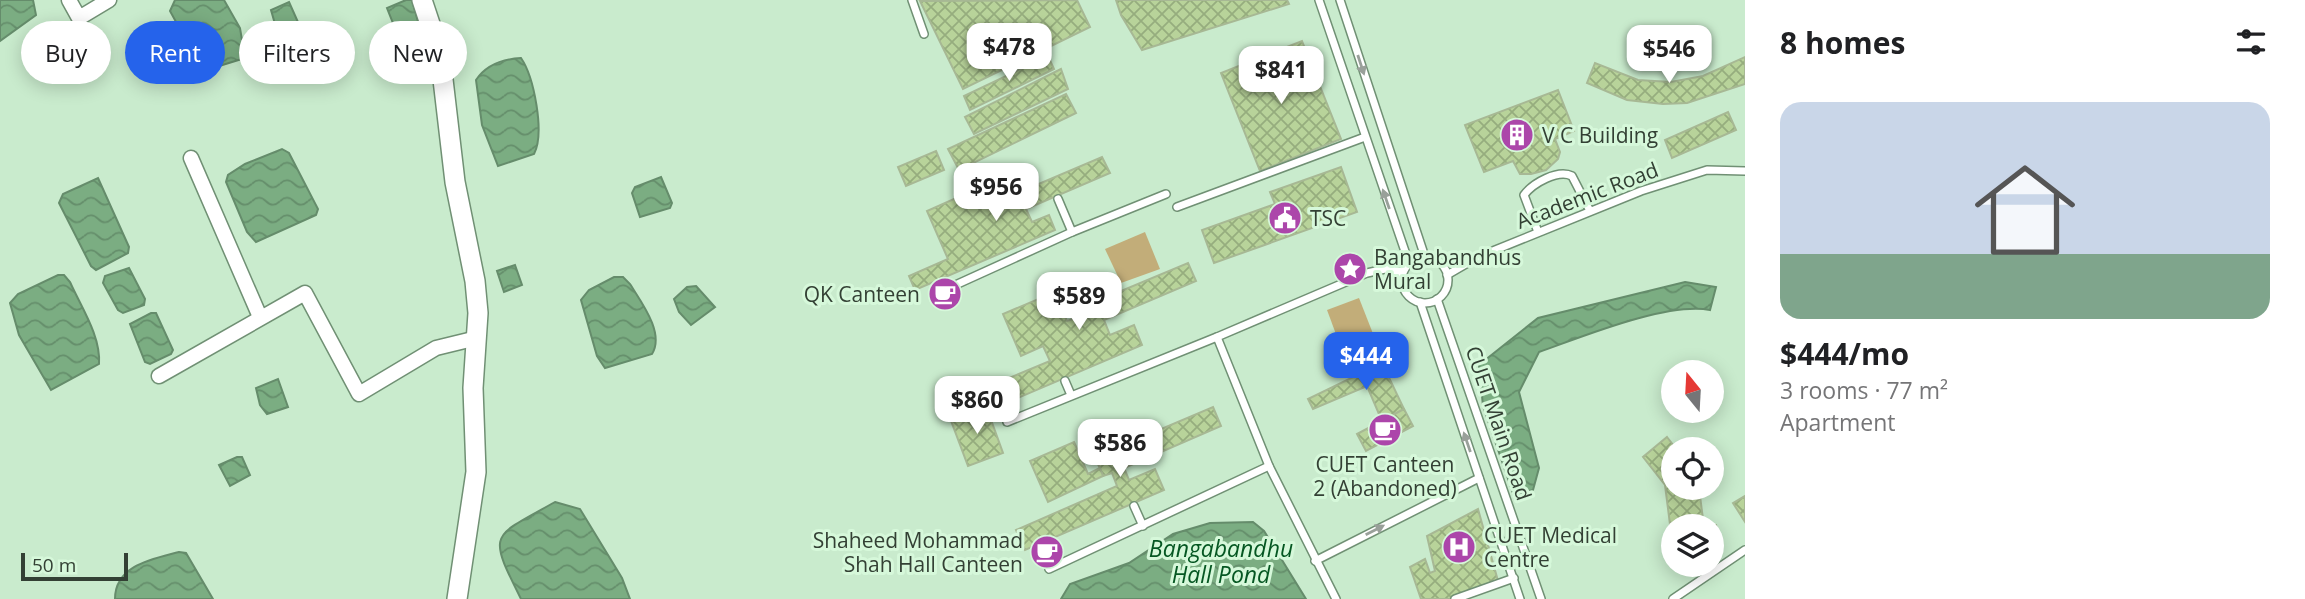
<!DOCTYPE html>
<meta charset="utf-8">
<style>
body{margin:0;font-family:"Open Sans",sans-serif;background:#f6f6f6;color:#202124;height:100vh;display:flex;flex-direction:column;font-size:26px;white-space:nowrap}
*{box-sizing:border-box;margin:0}
p{font-size:23px;color:#757577}
.icon{flex:none;width:38px;height:38px;fill:none;stroke:currentColor;stroke-width:2;stroke-linecap:round;stroke-linejoin:round}
.map{position:relative;flex:1;overflow:hidden}
.details{display:flex;flex-direction:column;background:#fff;width:560px}
.details>*{flex:none}
.top-card{position:absolute;left:21px;top:21px;width:665px;height:63px;display:flex;gap:14px}
.needle{width:46px;rotate:342deg}
.fabs{position:absolute;left:1661px;top:360px;display:grid;gap:14px}
.fabs a{display:grid;place-items:center;width:63px;height:63px;border-radius:50%;background:#fff;box-shadow:0 4px 18px #0003;font-size:35px}
.scale{position:absolute;left:21px;bottom:18px;width:107px;box-sizing:border-box;padding-left:7px;border:4px solid #334034;border-top:0;font-size:19px;line-height:24px;white-space:nowrap;color:#334034;-webkit-text-stroke:5px #d6f8da;paint-order:stroke}
.price{position:absolute;translate:-50% -60px;padding:0 16px;border-radius:14px;background:#fff;color:#222;font-size:23px;line-height:46px;filter:drop-shadow(0 2px 4px #0008)}
.price::after{content:'';position:absolute;left:50%;top:42px;width:21px;height:16px;margin-left:-10px;background:inherit;clip-path:polygon(0 0,100% 0,50% 100%)}
.price.selected{background:#2563eb;color:#fff}
ul{padding:0;list-style:none}
li{display:grid;align-content:center;gap:14px;height:371px;padding:0 35px}
li+li{border-top:2px solid #e0e0e0}
li span{display:grid;place-items:center;height:217px;border-radius:21px;color:#555}
li>.icon{margin-inline-start:auto}
span .icon{width:126px;height:126px;fill:#fffc;stroke-width:1}
li b{font-size:30px}
h2{display:flex;justify-content:space-between;align-items:center;height:84px;padding:0 35px;font-size:30px}
.pill{padding:0 24px;border-radius:32px;background:#fff;box-shadow:0 4px 18px #0003;font-size:24px;line-height:63px}
.pill.selected{background:#2563eb;color:#fff}
main{display:flex;flex:1;min-height:0}
.map>svg:first-child{display:block}
</style>
<main>
<div class="map">
<svg width="1745" height="599" viewBox="0 0 1745 599">
<defs>
<pattern id="water-waves" width="16" height="10" patternUnits="userSpaceOnUse" patternTransform="scale(1.75)"><rect width="16" height="10" fill="#7bad82"/><path d="M0 5q4-4 8 0t8 0" fill="none" stroke="#658e6b"/></pattern>
<pattern id="building-cross-hatch" width="8" height="8" patternUnits="userSpaceOnUse" patternTransform="scale(1.75)"><rect width="8" height="8" fill="#b8d39a"/><path d="M0 0l8 8M0 8l8-8" fill="none" stroke="#96ad7e"/></pattern>
</defs>
<rect width="100%" height="100%" fill="#c9ebcd"/>
<g fill="#c2ad79">
<path d="M1145,232l15,37 -39,14 -16,-34z"/>
<path d="M1359,298l20,51 -33,12 -19,-51z"/>
</g>
<g fill="url(#water-waves)" stroke="#658c6b" stroke-width="2">
<path d="M0,0h33l3,15 -36,26z"/>
<path d="M175,0h49l16,28 5,30 -42,13 -33,-60z"/>
<path d="M406,0h6l15,54 -19,7 -21,-53z"/>
<path d="M289,2l12,27c-5,8 -13,11 -22,9l-8,-28z"/>
<path d="M521,58c13,19 24,75 13,96l-36,12 -16,-41 -6,-45c10,-15 28,-21 45,-22z"/>
<path d="M282,149l7,4 29,56 -2,6 -60,27 -9,-10 -21,-50 2,-7 17,-11z"/>
<path d="M661,177l11,26 -2,5 -30,9 -8,-24 3,-6z"/>
<path d="M98,178l31,69 -1,6 -32,17 -5,-4 -32,-63 4,-9z"/>
<path d="M515,265l7,20 -18,7 -7,-21z"/>
<path d="M129,268l16,31 -1,6 -21,8 -5,-3 -15,-27 2,-7z"/>
<path d="M58,275h6l6,7c11,25 31,54 29,82l-48,26 -32,-55 -9,-32 8,-9z"/>
<path d="M614,277h9l7,7c11,18 35,49 22,70l-47,14 -8,-12 -16,-56 8,-10z"/>
<path d="M1685,282l31,5 -6,23c-44,-8 -128,27 -171,42l-20,40 20,76 -6,22 -19,6 -31,-90 -4,-41 59,-47z"/>
<path d="M696,286l19,21 -24,18 -12,-13 -5,-13 13,-12z"/>
<path d="M151,313h5l17,37 -2,4 -21,10 -5,-2 -15,-38z"/>
<path d="M278,379l10,28 -21,7 -7,-9 -4,-17z"/>
<path d="M237,457h5l8,18 -20,11 -11,-21z"/>
<path d="M555,502l25,7 42,69 8,21h-109c-34,-68 -30,-61 34,-97z"/>
<path d="M1253,522l11,9 42,68h-245l9,-15 59,-21 44,-29 37,-11z"/>
<path d="M179,552l7,1 27,46h-98c0,-34 38,-40 64,-47z"/>
</g>
<g fill="url(#building-cross-hatch)" stroke="#a7b894" stroke-width="2">
<path d="M1077,0l13,27 -127,62 -43,-88z"/>
<path d="M1116,0h171l2,4 -147,46 -21,-35z"/>
<path d="M1302,41l39,98 -81,32 -39,-98z"/>
<path d="M1048,56l6,13 -84,41 -6,-14z"/>
<path d="M1745,57v27l-58,19 -24,1 -36,-4 -40,-17 8,-20 43,17 33,2 32,-6z"/>
<path d="M1061,69l7,20 -94,45 -9,-17z"/>
<path d="M1558,90l16,41 -19,8 5,13 -2,7 -12,11 -15,4h-11l-7,-13 -29,11 -19,-47z"/>
<path d="M1066,94l10,19 -117,57 -11,-21z"/>
<path d="M1728,112l8,18 -64,28 -7,-18z"/>
<path d="M936,151l8,19 -38,16 -8,-19z"/>
<path d="M1102,157l8,16 -84,36 6,13 17,-7 6,15 -140,60 -6,-14 39,-17 -21,-48 47,-21 8,18z"/>
<path d="M1341,167l16,45 -143,51 -12,-33 73,-26 -5,-12z"/>
<path d="M1188,263l8,18 -92,39 6,15 24,-10 8,20 -136,58 -9,-20 53,-22 -7,-15 -22,10 -18,-42 52,-22 12,29 9,-3 -3,-7z"/>
<path d="M947,283l9,18 -14,5 -8,-18z"/>
<path d="M1382,363l22,46 -22,12 -15,-35 -54,23 -5,-10z"/>
<path d="M986,406l17,47 -35,13 -18,-48z"/>
<path d="M1213,407l8,19 -97,42 5,12 26,-11 9,21 -139,60 -9,-20 101,-44 -5,-13 -9,3 -8,-19z"/>
<path d="M1404,409l9,17 -47,25 -9,-17z"/>
<path d="M1667,437l10,13h-4v38h26l5,39h-31l-1,13 -7,-55 -22,-28z"/>
<path d="M1074,442l14,32 12,-6 3,8 -55,26 -18,-41z"/>
<path d="M1745,496v26l-12,-19z"/>
<path d="M1478,509l20,72 -49,18h-28l-11,-32 15,-8 5,14 5,-2 -8,-35z"/>
<path d="M1716,525l4,25 -8,1v-24l-8,-1z"/>
</g>
<g fill="none" stroke-linecap="round" stroke-linejoin="round">
<defs>
<g id="lane">
<path d="M912,0l12,34"/>
<path d="M1319,0l90,263"/>
<path d="M1340,0l85,257"/>
<path d="M1058,199l14,33"/>
<path d="M1177,207l188,-70"/>
<path d="M1538,232l-14,-37c9,-12 34,-26 48,-19l18,35"/>
<circle cx="1425" cy="280" r="23"/>
<path d="M1447,275l31,-18 163,-66 66,-21 38,1"/>
<path d="M951,287l121,-55 94,-38"/>
<path d="M1437,299l104,300"/>
<path d="M1420,302l100,297"/>
<path d="M1065,381l6,14"/>
<path d="M1007,422l210,-85"/>
<path d="M1134,506l9,20"/>
<path d="M1315,561l164,-83"/>
<path d="M1049,569l220,-103"/>
<path d="M1336,599l-67,-133 -52,-129 150,-64 18,-4 18,3"/>
<path d="M1455,599l59,-21"/>
<path d="M1673,599l72,-49"/>
</g>
<g id="street">
<path d="M69,0l10,18 30,-18"/>
<path d="M191,158l69,159"/>
<path d="M159,376l146,-83 54,101 77,-46 41,-10"/>
</g>
<path id="secondary" d="M422,0l18,54 15,128 20,99 3,32 -5,75 3,84 -19,127"/>
</defs>
<use href="#lane" stroke="#709074" stroke-width="10"/>
<use href="#street" stroke="#709074" stroke-width="17"/>
<use href="#secondary" stroke="#709074" stroke-width="22"/>
<use href="#lane" stroke="#fff" stroke-width="7"/>
<use href="#street" stroke="#fff" stroke-width="14"/>
<use href="#secondary" stroke="#fff" stroke-width="19"/>
</g>
<defs><path id="oneway-solid" d="M-6-.8H1V-3.2L6.5 0L1 3.2V.8H-6Z" transform="scale(1.75)"/></defs>
<g fill="#99a09a">
<use href="#oneway-solid" transform="translate(1361 65) rotate(72)"/>
<use href="#oneway-solid" transform="translate(1386 199) rotate(-109)"/>
<use href="#oneway-solid" transform="translate(1467 442) rotate(-109)"/>
<use href="#oneway-solid" transform="translate(1375 530) rotate(-27)"/>
</g>
<defs>
<symbol id="building-disc" viewBox="-11 -11 22 22"><circle r="9.5" fill="#ac46aa" stroke="#d6f8da"/><path d="M-4-6H4V6H1V3H-1V6H-4ZM-2.5-4.3h1.7v1.8h-1.7ZM.8-4.3h1.7v1.8H.8ZM-2.5-1h1.7V.8h-1.7ZM.8-1h1.7V.8H.8Z" fill="#fff"/></symbol>
<symbol id="civic-disc" viewBox="-11 -11 22 22"><circle r="9.5" fill="#ac46aa" stroke="#d6f8da"/><path d="M-.6-6.5H3V-4.5H.6V-3L4-1V1h2V6H-6V1h2V-1L-.6-3ZM-1.2 2.5V6h2.4V2.5Z" fill="#fff"/></symbol>
<symbol id="sight-disc" viewBox="-11 -11 22 22"><circle r="9.5" fill="#ac46aa" stroke="#d6f8da"/><path d="M0-6L1.8-2.2L6-1.7L2.9 1.2L3.7 5.4L0 3.3L-3.7 5.4L-2.9 1.2L-6-1.7L-1.8-2.2Z" fill="#fff"/></symbol>
<symbol id="cafe-disc" viewBox="-11 -11 22 22"><circle r="9.5" fill="#ac46aa" stroke="#d6f8da"/><path d="M-5.5-4.5H6V0H3Q3 3.5 0 3.5H-2.5Q-5.5 3.5-5.5 0ZM3-3.2v2h1.7v-2ZM-6 4.5H4V6H-6Z" fill="#fff"/></symbol>
<symbol id="hospital-disc" viewBox="-11 -11 22 22"><circle r="9.5" fill="#ac46aa" stroke="#d6f8da"/><path d="M-5-5h3v3.5h4V-5h3V5h-3V1.5h-4V5h-3Z" fill="#fff"/></symbol>
</defs>
<g fill-rule="evenodd">
<use href="#building-disc" x="1498" y="116" width="38" height="38"/>
<use href="#civic-disc" x="1266" y="199" width="38" height="38"/>
<use href="#sight-disc" x="1331" y="250" width="38" height="38"/>
<use href="#cafe-disc" x="926" y="275" width="38" height="38"/>
<use href="#cafe-disc" x="1366" y="411" width="38" height="38"/>
<use href="#hospital-disc" x="1440" y="528" width="38" height="38"/>
<use href="#cafe-disc" x="1028" y="533" width="38" height="38"/>
</g>
<g text-anchor="middle" dominant-baseline="central" stroke-width="6" stroke-linejoin="round" paint-order="stroke">
<g font-size="21" fill="#334034" stroke="#d6f8da" text-anchor="start">
<text x="1542" y="135">V C Building</text>
<text x="1310" y="218">TSC</text>
<text x="1374" y="257">Bangabandhus<tspan x="1374" dy="24">Mural</tspan></text>
<text x="920" y="294" text-anchor="end">QK Canteen</text>
<text x="1385" y="464" text-anchor="middle">CUET Canteen<tspan x="1385" dy="24">2 (Abandoned)</tspan></text>
<text x="1484" y="535">CUET Medical<tspan x="1484" dy="24">Centre</tspan></text>
<text x="1023" y="540" text-anchor="end">Shaheed Mohammad<tspan x="1023" dy="24">Shah Hall Canteen</tspan></text>
</g>
<g font-size="21" fill="#334034" stroke="#d6f8da">
<text transform="translate(1587 195) rotate(-21)">Academic Road</text>
<text transform="translate(1499 423) rotate(71)">CUET Main Road</text>
</g>
<g font-size="23" font-style="italic" fill="#055722" stroke="#d6f8da">
<text x="1221" y="548">Bangabandhu<tspan x="1221" dy="26">Hall Pond</tspan></text>
</g>
</g>
</svg>
<div class="fabs">
<a><svg class="needle" viewBox="-14 -14 28 28"><path d="M0-13l5 13h-10z" fill="#e53935"/><path d="M0 13l5-13h-10z" fill="#757577"/></svg></a>
<a><svg class="icon" aria-label="locate" viewBox="0 0 24 24"><circle cx="12" cy="12" r="6"/><path d="M12 2v4M12 18v4M2 12h4M18 12h4"/></svg></a>
<a><svg class="icon" aria-label="layers" viewBox="0 0 24 24"><path d="M12 4l9 5-9 5-9-5zM3 14l9 5 9-5"/></svg></a>
</div>
<div class="scale">50 m</div>
<b class="price" style="left:1009px;top:83px">$478</b>
<b class="price" style="left:1669px;top:85px">$546</b>
<b class="price" style="left:1281px;top:106px">$841</b>
<b class="price" style="left:996px;top:223px">$956</b>
<b class="price" style="left:1079px;top:332px">$589</b>
<b class="price selected" style="left:1366px;top:392px">$444</b>
<b class="price" style="left:977px;top:436px">$860</b>
<b class="price" style="left:1120px;top:479px">$586</b>
<div class="top-card">
<a class="pill">Buy</a>
<a class="pill selected">Rent</a>
<a class="pill">Filters</a>
<a class="pill">New</a>
</div>
</div>
<section class="details">
<h2>8 homes<svg class="icon" aria-label="filters" viewBox="0 0 24 24"><path d="M4 7h16M4 17h16"/><circle cx="9" cy="7" r="2"/><circle cx="15" cy="17" r="2"/></svg></h2>
<ul>
<li><span style="background:linear-gradient(#c9d6e8 70%,#7fa58c 0)"><svg class="icon" aria-label="home" viewBox="0 0 24 24"><path d="M3 11l9-7 9 7M6 9v11h12V9"/></svg></span><div><b>$444/mo</b><p>3 rooms · 77 m²</p><p>Apartment</p></div></li>
</ul>
</section>
</main>
